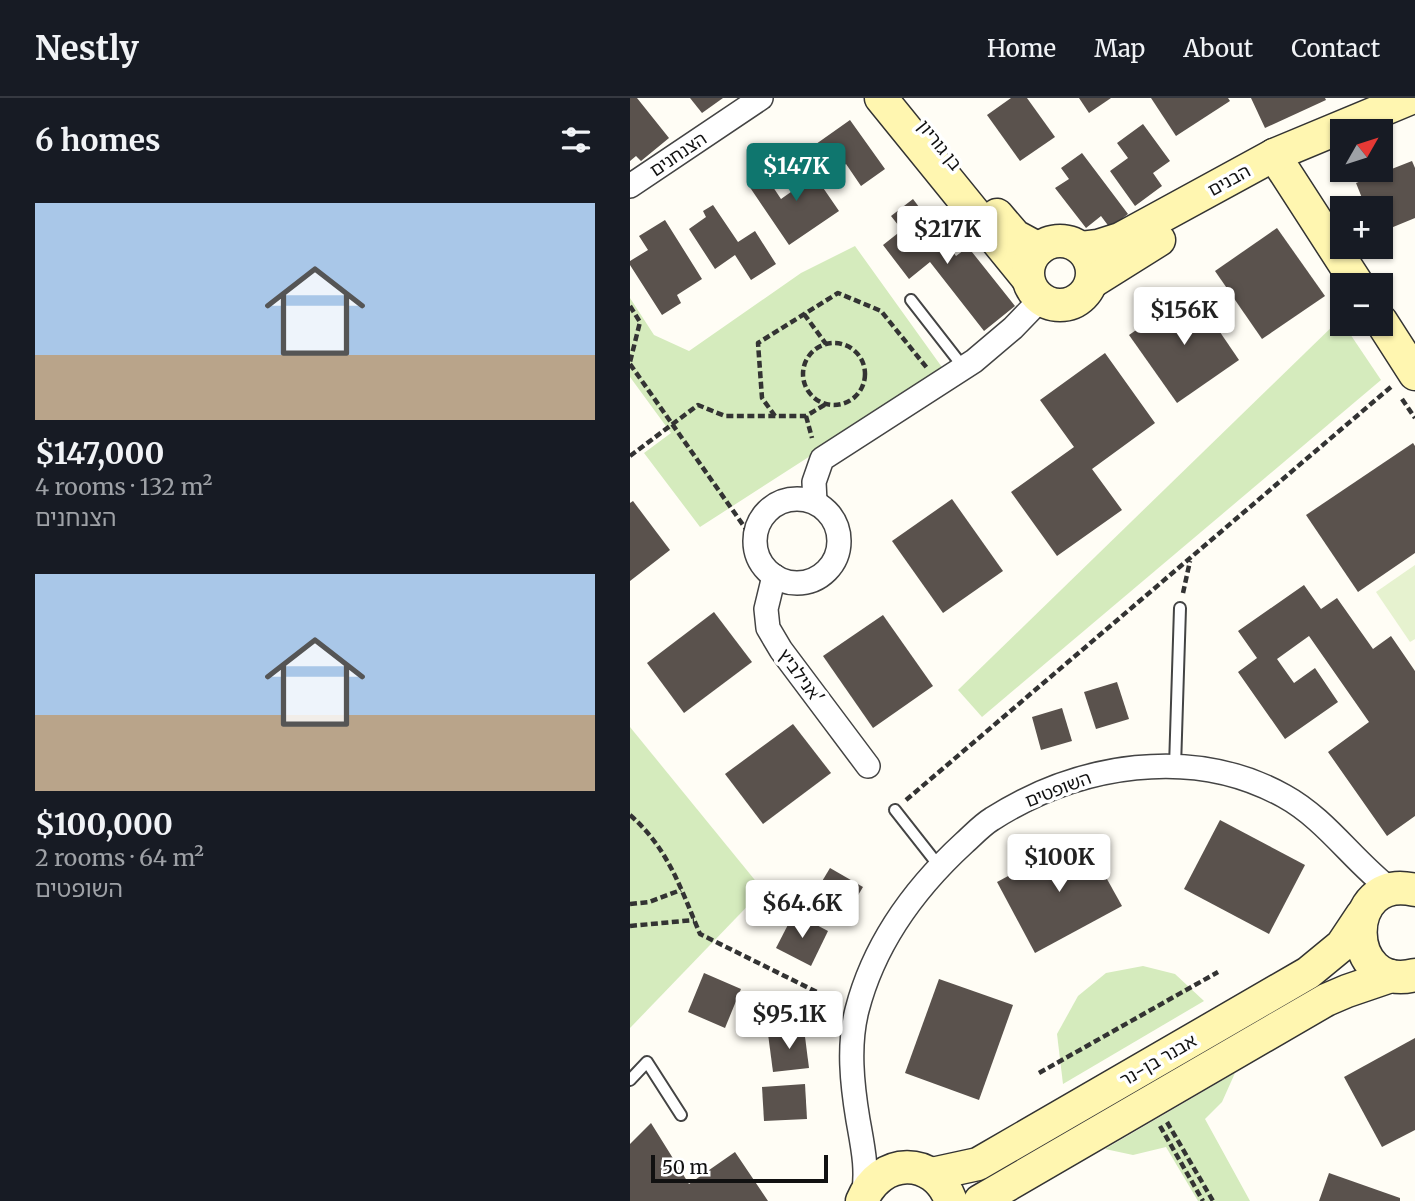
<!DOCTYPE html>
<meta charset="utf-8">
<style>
body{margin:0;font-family:Merriweather,"Noto Sans Hebrew",serif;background:#20242c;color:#f1f3f6;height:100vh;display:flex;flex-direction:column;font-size:26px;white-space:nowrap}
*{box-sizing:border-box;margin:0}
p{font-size:23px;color:#9ea1a6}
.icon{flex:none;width:38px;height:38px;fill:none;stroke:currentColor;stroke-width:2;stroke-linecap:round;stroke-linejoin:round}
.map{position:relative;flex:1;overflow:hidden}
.details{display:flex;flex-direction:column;background:#171b24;width:630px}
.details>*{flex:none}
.needle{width:46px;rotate:51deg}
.tools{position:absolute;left:700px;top:21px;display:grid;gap:14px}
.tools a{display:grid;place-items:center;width:63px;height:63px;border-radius:0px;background:#171b24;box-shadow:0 2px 5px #0004;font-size:35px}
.scale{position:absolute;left:21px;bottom:18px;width:177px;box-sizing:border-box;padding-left:7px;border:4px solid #111;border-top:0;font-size:19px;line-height:24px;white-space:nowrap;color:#111;-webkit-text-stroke:5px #fff;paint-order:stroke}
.price{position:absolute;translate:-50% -60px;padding:0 16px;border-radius:7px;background:#fff;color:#222;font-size:23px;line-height:46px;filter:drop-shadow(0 2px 4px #0008)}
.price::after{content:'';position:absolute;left:50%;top:42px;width:21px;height:16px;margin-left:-10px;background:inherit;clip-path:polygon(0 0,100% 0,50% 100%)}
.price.active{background:#0f766e;color:#fff}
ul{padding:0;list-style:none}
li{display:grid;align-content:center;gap:14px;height:371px;padding:0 35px}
li span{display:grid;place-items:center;height:217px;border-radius:0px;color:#555}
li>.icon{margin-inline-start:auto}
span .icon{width:126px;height:126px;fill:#fffc;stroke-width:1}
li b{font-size:30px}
h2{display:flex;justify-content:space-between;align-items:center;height:84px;padding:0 35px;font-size:30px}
header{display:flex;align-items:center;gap:42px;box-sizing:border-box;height:98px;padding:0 35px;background:#171b24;border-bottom:2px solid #363941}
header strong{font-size:33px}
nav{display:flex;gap:38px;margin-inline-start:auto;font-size:24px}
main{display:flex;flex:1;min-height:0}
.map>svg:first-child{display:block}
</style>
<header>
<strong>Nestly</strong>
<nav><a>Home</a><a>Map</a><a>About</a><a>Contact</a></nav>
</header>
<main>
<section class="details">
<h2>6 homes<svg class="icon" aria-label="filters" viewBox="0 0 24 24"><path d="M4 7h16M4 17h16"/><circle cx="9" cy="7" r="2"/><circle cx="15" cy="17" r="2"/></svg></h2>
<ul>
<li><span style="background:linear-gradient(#a9c7e8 70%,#b9a48a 0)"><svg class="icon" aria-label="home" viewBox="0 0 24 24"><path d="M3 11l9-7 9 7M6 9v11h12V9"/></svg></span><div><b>$147,000</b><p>4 rooms · 132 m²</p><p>הצנחנים</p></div></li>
<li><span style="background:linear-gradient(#a9c7e8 65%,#b9a48a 0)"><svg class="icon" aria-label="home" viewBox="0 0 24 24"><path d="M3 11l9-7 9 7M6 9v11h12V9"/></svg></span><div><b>$100,000</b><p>2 rooms · 64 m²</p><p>השופטים</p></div></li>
</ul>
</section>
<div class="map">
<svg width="785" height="1103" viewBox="0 0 785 1103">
<rect width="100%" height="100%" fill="#fffdf5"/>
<g fill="#d5ebbd">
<path d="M225,148l89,124 -244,157 -56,-74 27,-20 -41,-56v-79l24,37 35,16 112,-78z"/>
<path d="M710,221l41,61 -399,337 -24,-27z"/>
<path d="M0,629l133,163 -133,138z"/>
<path d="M513,868l32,8 29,27 -141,83 -6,-50 21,-38 28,-23z"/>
<path d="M605,975l-13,29 -17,17 45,82h-52l-32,-54 -33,8 -28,-6z"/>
</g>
<path fill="#e6f2cf" d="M785,467v74l-5,3 -34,-50z"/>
<g fill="#5a524d">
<path d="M0,0h7l32,40 -28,23 -5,-5 -6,5z"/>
<path d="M60,0h33l-21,15z"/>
<path d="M381,0h16l28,39 -35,24 -33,-46z"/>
<path d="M449,0h32l-22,15z"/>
<path d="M521,0h77l2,3 -54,35z"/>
<path d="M621,0h74l1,2 -61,28z"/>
<path d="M220,22l35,49 -24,17 -15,-22 -17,12 -20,-27z"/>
<path d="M513,26l27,37 -17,12 9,13 -27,20 -25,-35 18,-13 -11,-15z"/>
<path d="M452,55l46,61 -18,14 -9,-12 -15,12 -31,-40 14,-9 -8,-11z"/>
<path d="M174,62l35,51 -50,34 -40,-59 16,-11 16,24 17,-12 -11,-15z"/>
<path d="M782,63l3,7v50l-34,14v-24h-15l-10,-25z"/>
<path d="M283,101l43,57 12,-9 47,59 -31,25 -54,-69 -21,17 -26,-34 19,-15 -11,-14z"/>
<path d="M83,107l25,37 17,-11 21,33 -25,16 -16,-25 -20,14 -26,-40 17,-12 -3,-6z"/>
<path d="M35,122l37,59 -25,16 4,8 -19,12 -32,-50v-4l18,-11 -9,-14z"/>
<path d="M647,130l48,68 -63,43 -47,-68z"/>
<path d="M562,193l47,69 -62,43 -48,-68z"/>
<path d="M475,255l50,70 -63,46 30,41 -65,46 -46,-64 63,-45 -34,-47z"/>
<path d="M783,345l2,3v107l-57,39 -52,-77z"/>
<path d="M322,401l51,72 -60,42 -51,-72z"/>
<path d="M3,403l37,49 -40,31v-78z"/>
<path d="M674,487l17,24 16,-11 36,51 18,-13 24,35v145l-28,20 -59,-84 41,-30 -60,-86 -32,23 17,24 21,-15 23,34 -53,37 -47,-67 19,-14 -19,-27z"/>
<path d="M84,514l38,50 -68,51 -37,-50z"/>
<path d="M253,517l50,71 -60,42 -50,-72z"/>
<path d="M487,584l12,37 -33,10 -12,-37z"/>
<path d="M432,610l10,33 -31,9 -9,-33z"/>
<path d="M163,626l38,49 -68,51 -38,-50z"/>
<path d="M590,722l85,45 -36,69 -85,-45z"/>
<path d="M453,738l39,70 -87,47 -38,-71z"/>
<path d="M200,770l33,19 -18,30 -33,-19z"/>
<path d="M164,815l34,18 -17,35 -35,-18z"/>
<path d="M74,875l37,16 -16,39 -37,-16z"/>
<path d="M309,881l74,26 -34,95 -74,-27z"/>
<path d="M174,931l5,39 -36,4 -5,-38z"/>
<path d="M785,940v92l-33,17 -38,-70z"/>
<path d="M175,986l2,35 -43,2 -2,-34z"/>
<path d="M21,1025l38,61 46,-32 33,49h-138v-57z"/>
<path d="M699,1075l71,25v3h-81z"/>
</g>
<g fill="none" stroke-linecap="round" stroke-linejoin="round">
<defs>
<g id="lane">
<path d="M281,202l53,68"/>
<path d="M545,669l5,-159"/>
<path d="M265,712l44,56"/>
<path d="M0,982l17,-18 34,53"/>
</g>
<g id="street">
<path d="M0,88l131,-88"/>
<circle cx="167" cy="443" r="42"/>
<path d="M185,404l-1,-20 8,-23 152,-98 39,-33 28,-29"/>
<path d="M144,478l-8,33 2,19 13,22 87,116"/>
<path d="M233,1100c5,-28 0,-50 -5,-78 -6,-36 -10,-75 -1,-110 17,-66 58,-122 107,-167 9,-8 18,-18 28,-24 86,-55 200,-74 292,-23 42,23 69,65 107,94"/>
</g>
<g id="secondary">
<path d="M251,0l147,181"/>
<path d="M644,57l84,130"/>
<path d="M367,117l18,21 24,13"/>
<circle cx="430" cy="175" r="32"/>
<path d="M451,150l17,-2 22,-7 154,-84 137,-57"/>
<path d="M462,184l67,-42"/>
<path d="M751,223l34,53"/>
<path d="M785,792c-74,-18 -71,104 0,85"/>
<path d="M302,1076l46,-10 330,-191 34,-28 20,-30"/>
<path d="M232,1103c18,-44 72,-46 89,0"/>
<path d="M350,1103l346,-201 21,-9 44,-15"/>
</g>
</defs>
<use href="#lane" stroke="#444" stroke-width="14"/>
<use href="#street" stroke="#444" stroke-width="26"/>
<use href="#secondary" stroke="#333" stroke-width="35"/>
<g stroke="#333" stroke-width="4.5" stroke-dasharray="7 3.5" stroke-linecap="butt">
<path d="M0,208l10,16 -10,40"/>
<path d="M174,216l22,30"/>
<circle cx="204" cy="276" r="31"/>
<path d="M0,266l125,178"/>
<path d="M772,301l13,19"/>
<path d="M145,318l-13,-18 -4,-55 80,-50 43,18 46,57"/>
<path d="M176,318l6,22"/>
<path d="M0,358l68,-51 27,11h81l20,-12"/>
<path d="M553,495l7,-32"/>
<path d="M276,702l486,-414"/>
<path d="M0,717c38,33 51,74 70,119l137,68"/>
<path d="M0,806l19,-2 32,-12"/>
<path d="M0,828l64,-6"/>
<path d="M409,975l179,-101"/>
<path d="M537,1024l46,79"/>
<path d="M530,1028l43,75"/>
</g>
<use href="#lane" stroke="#fff" stroke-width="10"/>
<use href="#street" stroke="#fff" stroke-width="23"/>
<use href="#secondary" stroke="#fff6b0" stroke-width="32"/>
</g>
<g text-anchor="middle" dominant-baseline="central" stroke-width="7" stroke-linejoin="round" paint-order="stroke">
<g font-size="18" fill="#111" stroke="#fff">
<text transform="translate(310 47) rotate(51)">בן גוריון</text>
<text transform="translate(48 56) rotate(-34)">הצנחנים</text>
<text transform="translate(599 82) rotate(-29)">הבנים</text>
<text transform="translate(171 578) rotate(54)">אנילביץ'</text>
<text transform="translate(428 691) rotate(-21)">השופטים</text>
<text transform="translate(528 962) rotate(-30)">אבנר בן-נר</text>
</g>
</g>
</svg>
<div class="tools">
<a><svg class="needle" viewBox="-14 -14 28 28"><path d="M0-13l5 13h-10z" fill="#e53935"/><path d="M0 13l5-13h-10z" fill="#9ea1a6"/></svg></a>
<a>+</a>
<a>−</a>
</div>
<div class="scale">50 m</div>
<b class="price active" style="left:166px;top:105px">$147K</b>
<b class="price" style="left:317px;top:168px">$217K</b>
<b class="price" style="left:554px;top:249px">$156K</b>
<b class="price" style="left:429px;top:796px">$100K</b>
<b class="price" style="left:172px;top:842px">$64.6K</b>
<b class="price" style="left:159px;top:953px">$95.1K</b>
</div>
</main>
